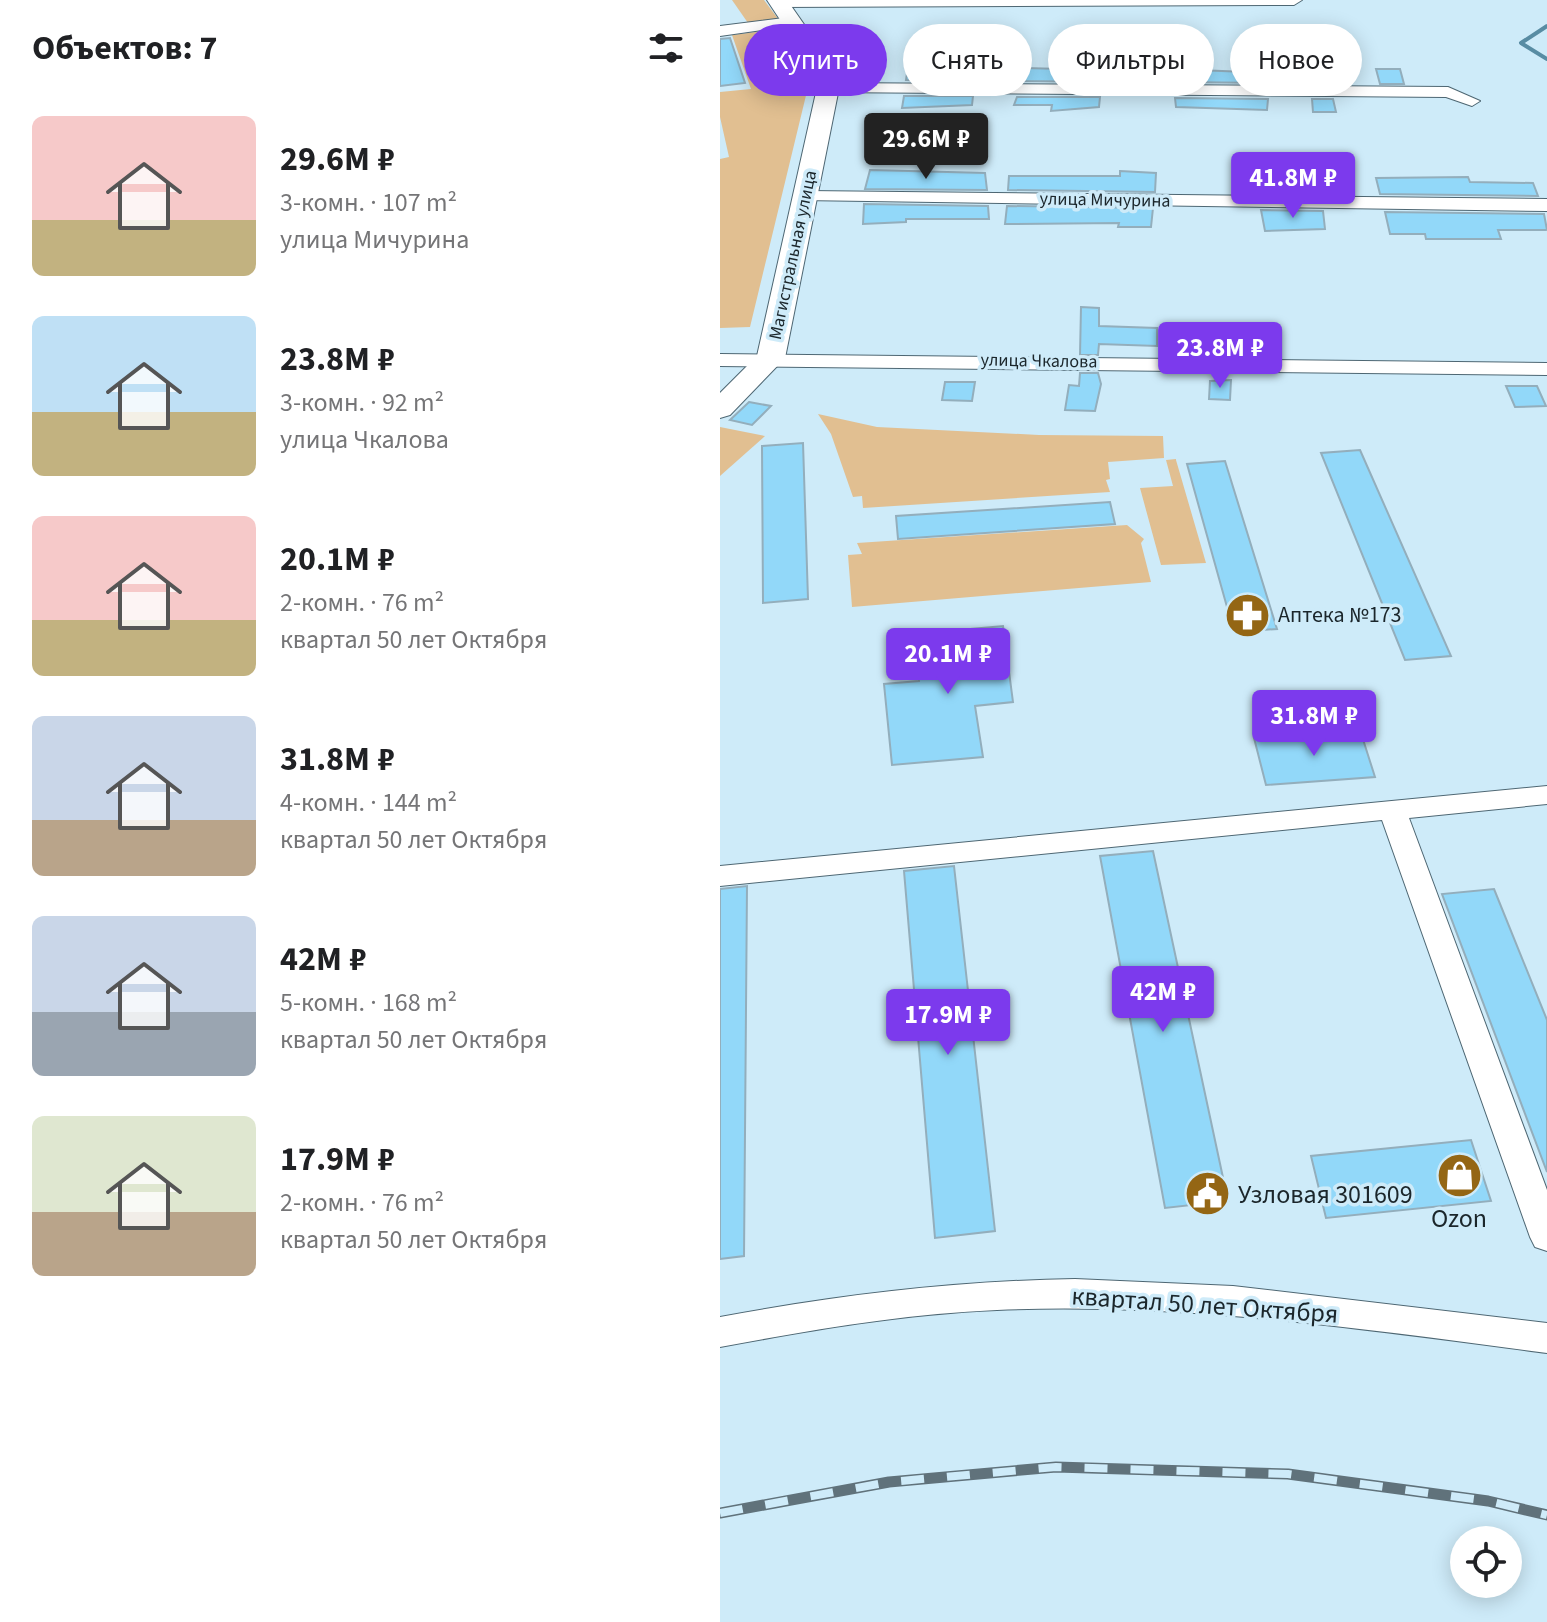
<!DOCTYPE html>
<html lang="ru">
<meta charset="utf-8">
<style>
body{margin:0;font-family:"Source Sans 3",sans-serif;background:#f2f2f2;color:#202124;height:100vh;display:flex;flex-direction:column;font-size:30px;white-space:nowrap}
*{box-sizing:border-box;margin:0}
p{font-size:26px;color:#757577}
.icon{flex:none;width:44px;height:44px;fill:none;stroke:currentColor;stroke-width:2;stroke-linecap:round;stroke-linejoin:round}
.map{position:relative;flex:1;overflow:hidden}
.details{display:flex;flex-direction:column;background:#fff;width:720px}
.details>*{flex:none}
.banner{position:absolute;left:24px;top:24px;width:682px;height:72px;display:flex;gap:16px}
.tools{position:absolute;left:730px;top:1526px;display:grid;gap:16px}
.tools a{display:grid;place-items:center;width:72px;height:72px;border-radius:50%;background:#fff;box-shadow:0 4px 20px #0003;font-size:40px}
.price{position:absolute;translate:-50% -68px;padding:0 18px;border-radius:8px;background:#7c3aed;color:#fff;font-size:26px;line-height:52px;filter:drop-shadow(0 2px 4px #0008)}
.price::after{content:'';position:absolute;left:50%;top:48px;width:24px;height:18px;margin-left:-12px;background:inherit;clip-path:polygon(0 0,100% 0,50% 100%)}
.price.on{background:#222;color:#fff}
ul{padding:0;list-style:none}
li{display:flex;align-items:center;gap:24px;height:200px;padding:0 32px}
li span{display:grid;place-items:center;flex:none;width:224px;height:160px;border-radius:12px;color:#555}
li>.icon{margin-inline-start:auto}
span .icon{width:96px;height:96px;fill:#fffc;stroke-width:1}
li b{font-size:34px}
h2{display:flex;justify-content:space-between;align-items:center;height:96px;padding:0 32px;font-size:34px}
.chip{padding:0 28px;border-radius:36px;background:#fff;box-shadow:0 4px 20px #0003;font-size:28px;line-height:72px}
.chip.on{background:#7c3aed;color:#fff}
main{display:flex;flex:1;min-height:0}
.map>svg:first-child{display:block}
</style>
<main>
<section class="details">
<h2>Объектов: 7<svg class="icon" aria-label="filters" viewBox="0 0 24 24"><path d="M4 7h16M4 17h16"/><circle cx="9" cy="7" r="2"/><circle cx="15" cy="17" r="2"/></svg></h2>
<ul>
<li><span style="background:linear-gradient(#f6c9c9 65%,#c2b280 0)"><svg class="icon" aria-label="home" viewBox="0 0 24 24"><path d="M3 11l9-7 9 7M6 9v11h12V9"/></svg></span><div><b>29.6M ₽</b><p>3-комн. · 107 m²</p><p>улица Мичурина</p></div></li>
<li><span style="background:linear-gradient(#bfe0f5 60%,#c2b280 0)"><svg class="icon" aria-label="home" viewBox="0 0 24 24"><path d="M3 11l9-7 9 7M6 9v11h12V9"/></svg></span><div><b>23.8M ₽</b><p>3-комн. · 92 m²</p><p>улица Чкалова</p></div></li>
<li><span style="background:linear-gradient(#f6c9c9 65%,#c2b280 0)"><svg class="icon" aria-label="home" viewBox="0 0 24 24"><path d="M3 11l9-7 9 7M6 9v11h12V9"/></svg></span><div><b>20.1M ₽</b><p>2-комн. · 76 m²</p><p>квартал 50 лет Октября</p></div></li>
<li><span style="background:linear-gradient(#c9d6e8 65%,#b9a48a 0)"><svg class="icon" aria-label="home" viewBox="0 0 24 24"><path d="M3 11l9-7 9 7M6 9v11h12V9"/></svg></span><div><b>31.8M ₽</b><p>4-комн. · 144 m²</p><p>квартал 50 лет Октября</p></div></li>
<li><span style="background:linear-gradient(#c9d6e8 60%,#9aa5b1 0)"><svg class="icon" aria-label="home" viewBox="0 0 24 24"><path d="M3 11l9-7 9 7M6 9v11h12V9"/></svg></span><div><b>42M ₽</b><p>5-комн. · 168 m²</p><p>квартал 50 лет Октября</p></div></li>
<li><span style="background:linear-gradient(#dfe7d0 60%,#b9a48a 0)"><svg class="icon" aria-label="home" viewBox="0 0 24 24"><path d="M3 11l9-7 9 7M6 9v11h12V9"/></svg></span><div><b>17.9M ₽</b><p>2-комн. · 76 m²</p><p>квартал 50 лет Октября</p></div></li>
</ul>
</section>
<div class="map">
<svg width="827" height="1622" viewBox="0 0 827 1622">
<rect width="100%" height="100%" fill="#ceebf9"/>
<g fill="#e1bf91">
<path d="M12,0h32l15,20 -31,3z"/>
<path d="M60,29l20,27 9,27 -59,244 -30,1v-169l9,-2 -9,-40v-25l31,-3 -19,-54z"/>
<path d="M98,414l59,13 162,8 124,1 1,22 -56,4 2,17 -4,1 4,12 -247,16 -1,-12 -9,1 -22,-63z"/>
<path d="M0,427l45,9 -45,40z"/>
<path d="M456,459v1l30,103 -45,2 -21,-77 33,-2 -7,-26z"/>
<path d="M407,525l17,14 -3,4 10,39 -299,25 -4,-52 14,-1 -5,-11z"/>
</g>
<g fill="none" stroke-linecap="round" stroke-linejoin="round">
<path stroke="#588ca3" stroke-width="4" d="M827,26l-26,17 26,16"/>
</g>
<g fill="#92d8f9" stroke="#93aebc" stroke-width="2">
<path d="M10,38l15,45 -25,3v-47z"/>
<path d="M189,60h19v4h48l-2,17 -68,-1z"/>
<path d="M342,64h42l-2,18 -81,-1 4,-13 37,1z"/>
<path d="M453,69l97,4 -1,10 -95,-1z"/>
<path d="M656,69h24l4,15h-24z"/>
<path d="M184,96h69l-1,9 -70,3z"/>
<path d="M297,97h83l-1,10 -48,4 1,-6h-38z"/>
<path d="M455,98l93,1 -1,11 -91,-3z"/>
<path d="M592,99h21l3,13h-23z"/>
<path d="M150,170l115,3 2,17 -122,-1z"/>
<path d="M400,171l36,2 -1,19 -147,-2 1,-14h111z"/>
<path d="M568,177l31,2 2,15 -63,-1 -3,-15z"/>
<path d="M748,177l2,5 63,1 5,13 -158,-2 -4,-16z"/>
<path d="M144,204l124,2 1,13h-83v3l-43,2z"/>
<path d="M287,206l146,2 -2,19h-33l1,-4 -114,1z"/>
<path d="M541,210l62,1 2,18 -60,2z"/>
<path d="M665,212l159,2 3,16h-49l3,9h-75l-1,-5h-35z"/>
<path d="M361,307l18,1v18l58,2v18l-58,-2 -1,11h-18z"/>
<path d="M360,373h18l3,11 -6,27 -30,-1 4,-25 10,1z"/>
<path d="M511,380l-1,20 -21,-1 1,-18z"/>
<path d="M225,382h30l-3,19 -30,-1z"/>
<path d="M786,386h31l9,20 -31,1z"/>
<path d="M29,402l22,4 -19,19 -22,-5z"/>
<path d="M83,443l5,156 -45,4 -1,-157z"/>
<path d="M640,450l91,206 -46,4 -84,-207z"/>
<path d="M505,461l52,168 -43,3 -47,-168z"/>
<path d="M390,502l5,22 -217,15 -2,-23z"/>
<path d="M283,626l10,76 -38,4 8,51 -91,8 -8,-81 35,-3 -4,-47z"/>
<path d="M640,730l15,47 -109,8 -12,-47z"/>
<path d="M433,851l75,350 -63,7 -65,-352z"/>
<path d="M234,866l41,365 -60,7 -31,-367z"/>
<path d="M27,886l-3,370 -24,3v-370z"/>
<path d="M774,889l53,131v152l-105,-278z"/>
<path d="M751,1140l20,61 -165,17 -15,-62z"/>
</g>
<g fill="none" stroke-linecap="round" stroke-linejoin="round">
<defs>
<g id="street">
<path d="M53,0h529l-8,5 -515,2 -5,-2z"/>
<path d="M72,17l8,5 -3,3 -77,11v-10z"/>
<path d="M108,83l620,4 32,14 -8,5 -26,-9 -624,-5 -2,-4 2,-4z"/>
<path d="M87,191l740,8v12l-746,-11 -3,-4z"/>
<path d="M0,354l827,9v12l-827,-9z"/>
<path d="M827,786v18l-138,14 138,372v61l-12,-4 -5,-10 -148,-417 -662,66v-20z"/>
<path d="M355,1279l158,7 314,37v30c-182,-24 -366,-51 -550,-43 -94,4 -185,20 -277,37v-30c118,-22 234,-36 355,-38z"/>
</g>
<path id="secondary" d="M47,0h20l39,56 13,32 -54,270 -55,57 -10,3v-25l37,-37 60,-268 -13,-32z"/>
</defs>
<use href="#street" stroke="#4e6773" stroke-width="2"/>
<use href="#secondary" stroke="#4e6773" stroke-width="2"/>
<use href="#street" fill="#fff" fill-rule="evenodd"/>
<use href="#secondary" fill="#fff" fill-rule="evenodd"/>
<defs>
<path id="rail" d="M0,1513l169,-31 167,-15 232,7 200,27 59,14"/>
</defs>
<use href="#rail" stroke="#60727b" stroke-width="11"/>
<use href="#rail" stroke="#ceebf9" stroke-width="8" stroke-dasharray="23" stroke-linecap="butt"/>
</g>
<defs>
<symbol id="pharmacy-disc" viewBox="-11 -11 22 22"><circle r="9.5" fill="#946614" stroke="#ceebf9"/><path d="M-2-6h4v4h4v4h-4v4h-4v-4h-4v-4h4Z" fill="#fff"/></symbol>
<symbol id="shop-disc" viewBox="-11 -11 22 22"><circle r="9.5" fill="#946614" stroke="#ceebf9"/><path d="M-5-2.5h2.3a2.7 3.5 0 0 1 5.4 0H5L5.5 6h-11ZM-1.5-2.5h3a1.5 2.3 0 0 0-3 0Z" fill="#fff"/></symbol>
<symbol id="civic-disc" viewBox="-11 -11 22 22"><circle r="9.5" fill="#946614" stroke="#ceebf9"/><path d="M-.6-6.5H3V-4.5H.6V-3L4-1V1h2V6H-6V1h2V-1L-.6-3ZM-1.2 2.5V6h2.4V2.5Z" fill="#fff"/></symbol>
</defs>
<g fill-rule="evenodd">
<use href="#pharmacy-disc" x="502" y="590" width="51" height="51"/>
<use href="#shop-disc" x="714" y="1150" width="51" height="51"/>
<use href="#civic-disc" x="462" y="1168" width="51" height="51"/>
</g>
<g text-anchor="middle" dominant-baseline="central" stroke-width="7" stroke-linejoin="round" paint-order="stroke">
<g font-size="18" fill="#1b262b" stroke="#ceebf9">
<text transform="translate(385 200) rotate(1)">улица Мичурина</text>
<text transform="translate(73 255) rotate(-78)">Магистральная улица</text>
<text transform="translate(319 361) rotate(1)">улица Чкалова</text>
</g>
<g font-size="22" fill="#1b262b" stroke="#ceebf9" text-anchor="start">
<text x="558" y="615">Аптека №173</text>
</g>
<g font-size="26" fill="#1b262b" stroke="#ceebf9" text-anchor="start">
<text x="518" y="1194">Узловая 301609</text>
<text x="739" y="1218" text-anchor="middle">Ozon</text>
</g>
<g font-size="26" fill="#1b262b" stroke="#ceebf9">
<text transform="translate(485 1305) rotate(4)">квартал 50 лет Октября</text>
</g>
</g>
</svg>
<div class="tools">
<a><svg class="icon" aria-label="locate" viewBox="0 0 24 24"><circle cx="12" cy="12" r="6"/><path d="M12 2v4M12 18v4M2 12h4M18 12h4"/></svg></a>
</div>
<b class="price on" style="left:206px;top:181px">29.6M ₽</b>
<b class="price" style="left:573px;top:220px">41.8M ₽</b>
<b class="price" style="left:500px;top:390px">23.8M ₽</b>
<b class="price" style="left:228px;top:696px">20.1M ₽</b>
<b class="price" style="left:594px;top:758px">31.8M ₽</b>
<b class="price" style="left:443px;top:1034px">42M ₽</b>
<b class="price" style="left:228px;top:1057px">17.9M ₽</b>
<div class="banner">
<a class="chip on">Купить</a>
<a class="chip">Снять</a>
<a class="chip">Фильтры</a>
<a class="chip">Новое</a>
</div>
</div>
</main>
